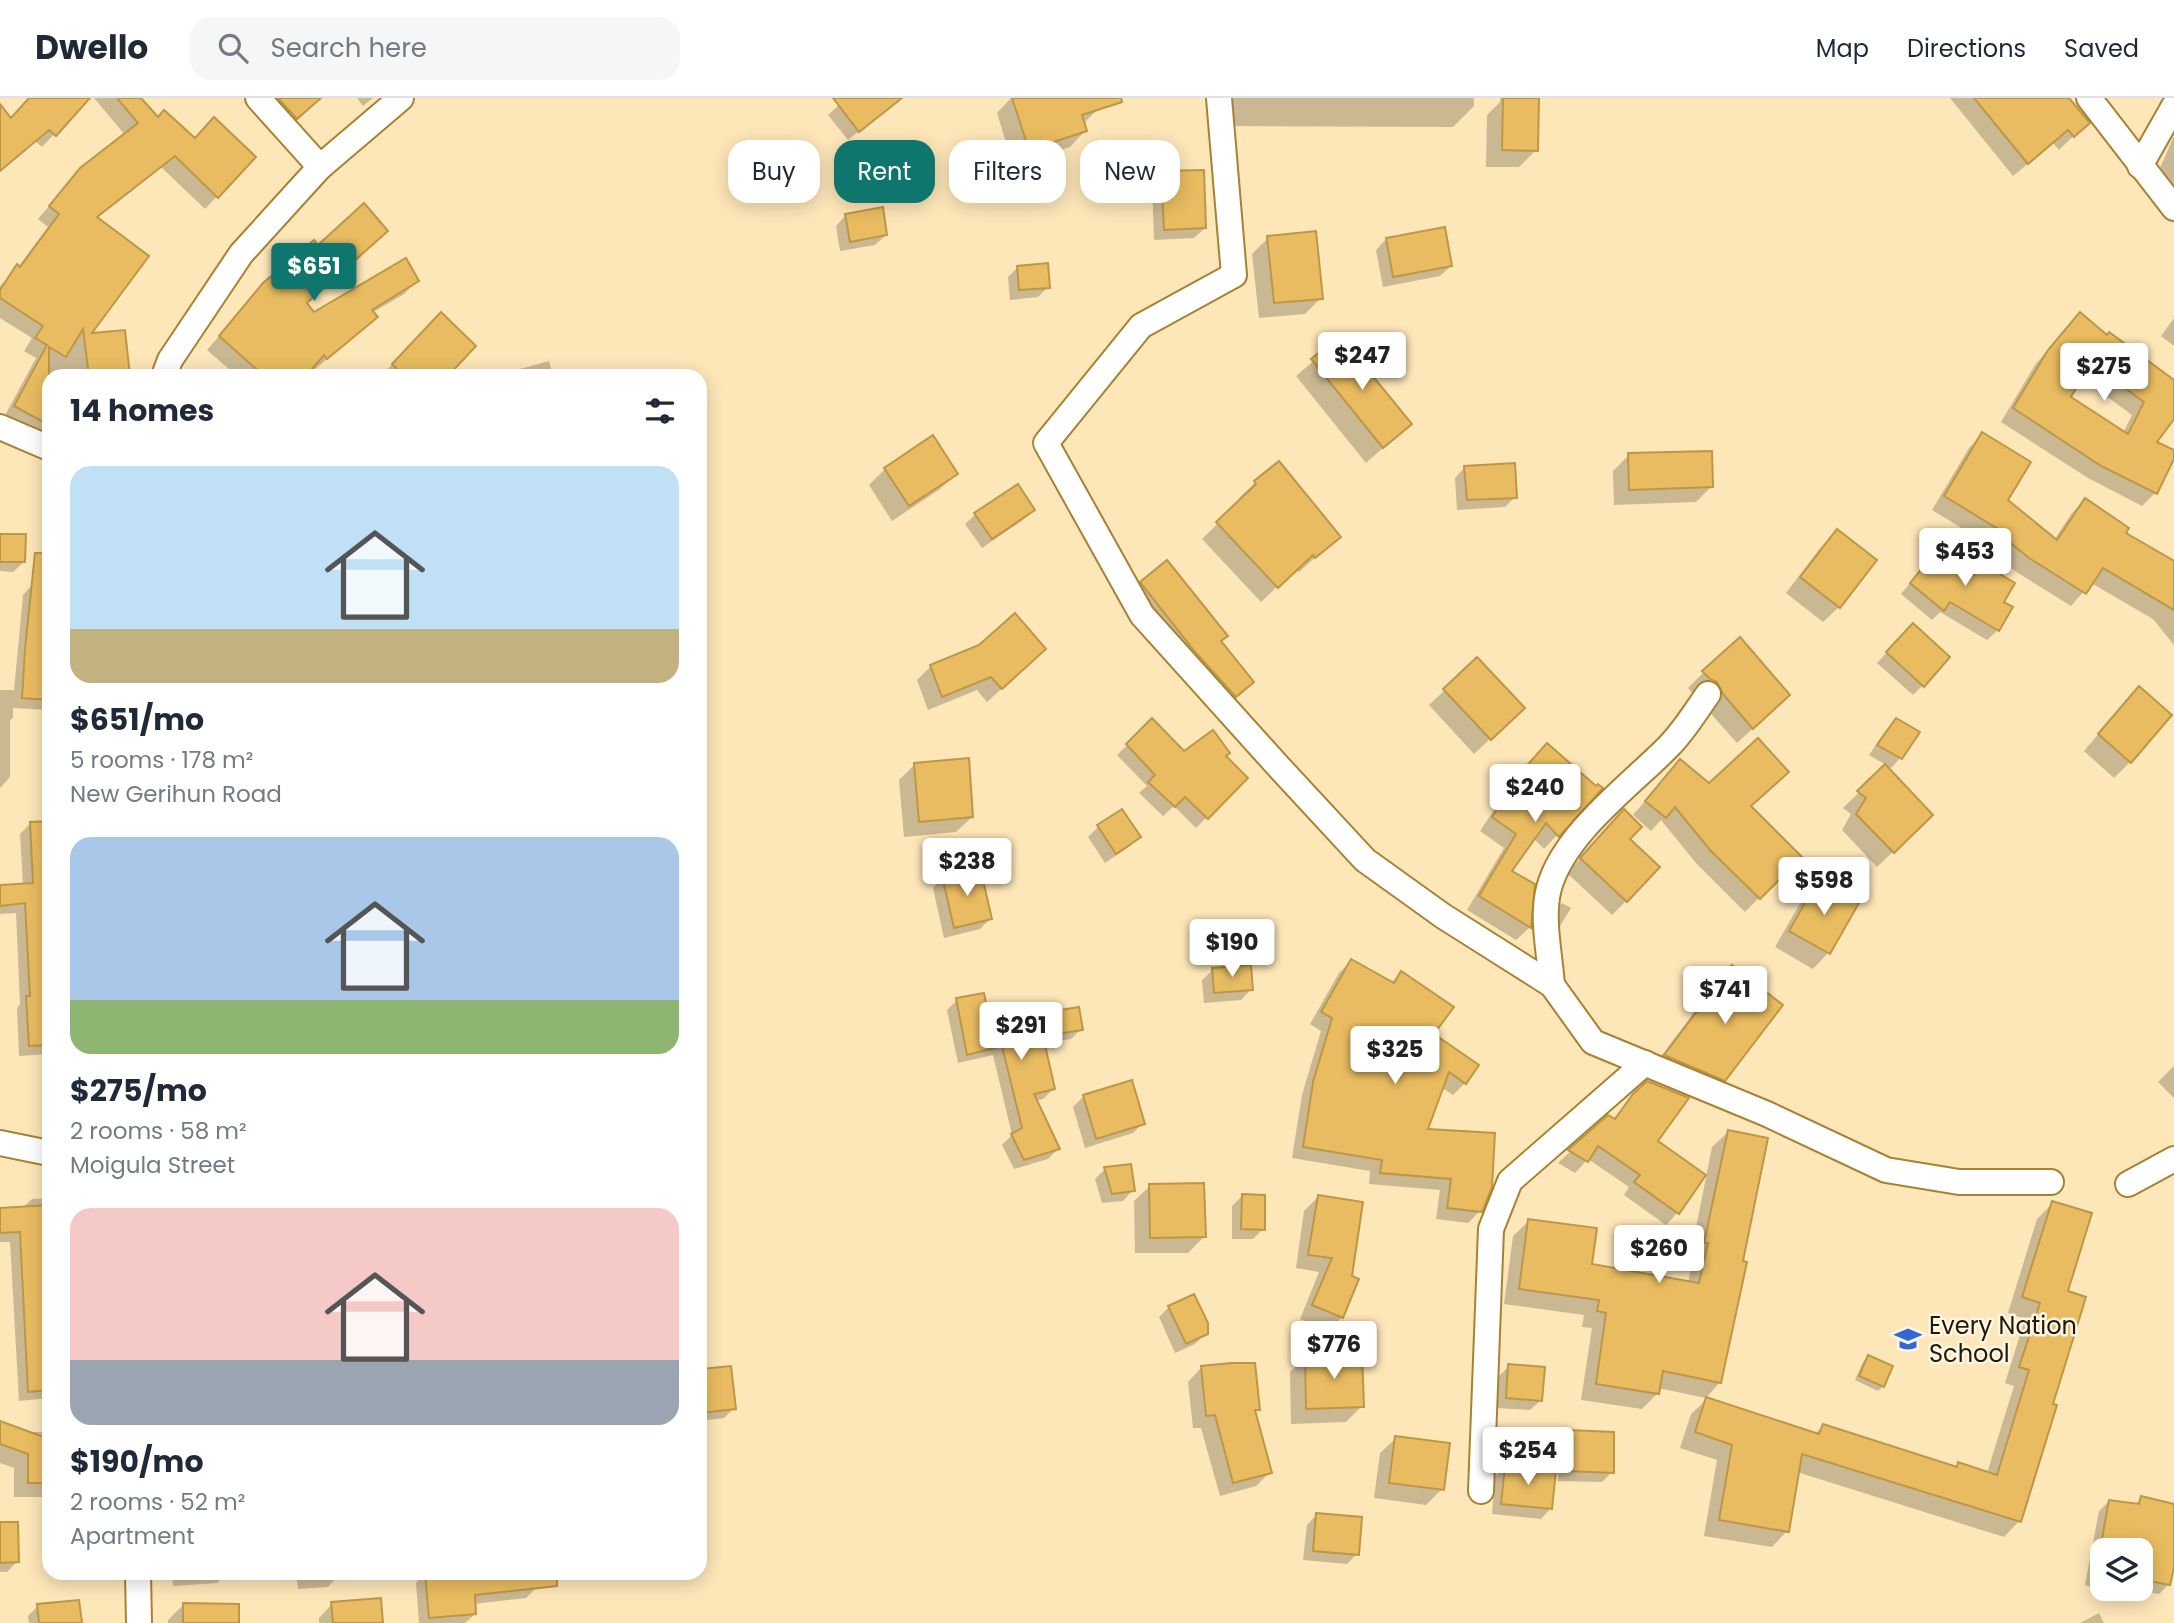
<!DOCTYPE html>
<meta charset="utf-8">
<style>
body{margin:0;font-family:Poppins,sans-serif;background:#f6f6f7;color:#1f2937;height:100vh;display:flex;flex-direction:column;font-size:26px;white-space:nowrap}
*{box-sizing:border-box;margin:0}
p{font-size:23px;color:#747a83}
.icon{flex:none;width:38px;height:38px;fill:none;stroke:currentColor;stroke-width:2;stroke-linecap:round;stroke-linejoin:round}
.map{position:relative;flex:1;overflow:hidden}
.panel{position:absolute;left:42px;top:271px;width:665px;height:1211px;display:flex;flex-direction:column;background:#fff;border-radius:21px;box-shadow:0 4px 18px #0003}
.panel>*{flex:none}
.hud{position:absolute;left:728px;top:42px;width:665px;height:63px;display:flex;gap:14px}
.tools{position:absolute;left:2090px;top:1440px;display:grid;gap:14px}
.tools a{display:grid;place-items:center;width:63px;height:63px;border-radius:14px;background:#fff;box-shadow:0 4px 18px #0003;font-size:35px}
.price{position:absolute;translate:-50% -60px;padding:0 16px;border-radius:7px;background:#fff;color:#222;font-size:23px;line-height:46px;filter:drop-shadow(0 2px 4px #0008)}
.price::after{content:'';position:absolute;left:50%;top:42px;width:21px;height:16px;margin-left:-10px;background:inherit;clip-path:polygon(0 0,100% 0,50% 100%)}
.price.current{background:#0f766e;color:#fff}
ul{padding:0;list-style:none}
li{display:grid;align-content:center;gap:14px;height:371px;padding:0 28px}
li span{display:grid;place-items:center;height:217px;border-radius:21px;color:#555}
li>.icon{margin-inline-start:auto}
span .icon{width:126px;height:126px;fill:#fffc;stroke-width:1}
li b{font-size:30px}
h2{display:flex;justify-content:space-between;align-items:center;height:84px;padding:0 28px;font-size:30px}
.chip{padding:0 24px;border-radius:21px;background:#fff;box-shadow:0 4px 18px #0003;font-size:24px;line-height:63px}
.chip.current{background:#0f766e;color:#fff}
header{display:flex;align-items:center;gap:42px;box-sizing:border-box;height:98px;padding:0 35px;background:#fff;border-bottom:2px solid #e0e1e3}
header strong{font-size:33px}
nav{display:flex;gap:38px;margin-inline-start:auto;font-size:24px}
.search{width:490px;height:63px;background:#f6f6f7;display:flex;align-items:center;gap:18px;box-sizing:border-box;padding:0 24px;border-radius:21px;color:#747a83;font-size:26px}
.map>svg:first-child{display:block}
</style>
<header>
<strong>Dwello</strong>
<div class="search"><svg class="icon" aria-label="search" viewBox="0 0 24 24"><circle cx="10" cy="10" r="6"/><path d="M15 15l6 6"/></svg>Search here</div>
<nav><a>Map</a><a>Directions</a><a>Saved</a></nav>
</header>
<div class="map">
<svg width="2174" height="1525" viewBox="0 0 2174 1525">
<rect width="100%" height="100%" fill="#fde6b8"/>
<g fill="#0003" fill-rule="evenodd">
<path d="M30,0h58l-46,49 -7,-6 -35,30v-51h11z"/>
<path d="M94,0h45l18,21 37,21 60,17 -49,52 -44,-42 -65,52 -8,116 35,-3 5,44h-79v55l-9,9 -37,-21 33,-61 -12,-7 8,-13 -32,-20v-32l18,-19 30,-40 -10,-8 30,-36 57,-48z"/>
<path d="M257,0h64l-36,31z"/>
<path d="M357,0h16l-10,8z"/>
<path d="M847,0h34l7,9 -40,33 -20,-25z"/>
<path d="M1011,0h85l3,10 -16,16 2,7 -15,16 -57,18 -16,-52z"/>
<path d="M1226,0h248v8l-21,21 -226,-1z"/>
<path d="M1500,0h37l-1,52 -17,17h-33l1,-52 13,-13z"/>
<path d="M1950,0h116l21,25 -28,27 -6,-7 -40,33z"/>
<path d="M2174,38v49l-18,-8z"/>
<path d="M1162,75l43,55 -11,10 -40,2 -2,-57z"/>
<path d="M846,117l40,20 -11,10 -35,6 -4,-25z"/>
<path d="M1268,140l53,60 -16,16 -46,4 -7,-64z"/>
<path d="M1386,141l65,27 -11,10 -57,11 -7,-37z"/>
<path d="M1018,169l30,20 -10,10 -28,3 -2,-23z"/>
<path d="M417,183l-13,13 -32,19 -10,16 -49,42 -2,-3 -7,8h-67l-30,-26 57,-66 41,19 8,11z"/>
<path d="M2174,220v28l-13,-10z"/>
<path d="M427,229l47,19 -29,30h-64z"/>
<path d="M2067,229l40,10 67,46v33l-20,27 20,9v3l-19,38 -13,13 -54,-28 -87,-56 34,-57zM2080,279l52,38 -9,18 -55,-36z"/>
<path d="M1340,240l70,86 -44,39 -70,-87z"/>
<path d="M549,263l4,15h-41l8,-7z"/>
<path d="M1983,336l23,67 48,39 18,-27 13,-13 38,34 51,29v82l-21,-26 -62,-36 -20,23 -56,-35 -27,-21 3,-4 -59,-36 37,-62z"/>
<path d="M932,340l24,36 -16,15 -48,32 -23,-36 16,-16z"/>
<path d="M1629,357l83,31 -16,16 -82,3 -1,-34z"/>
<path d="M1278,365l60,74 -39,35 -3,-3 -35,33 -59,-63 39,-38 -2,-3 16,-15z"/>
<path d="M1465,369l50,30 -10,10 -48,3 -2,-32z"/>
<path d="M1033,412l-10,10 -41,28 -17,-24 11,-10z"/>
<path d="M1837,433l2,76 -16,15 -37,-29 35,-46z"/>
<path d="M0,438l24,26 -11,10 -13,-1z"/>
<path d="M1930,461l41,16 10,-10 21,37 -4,28 -11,10 -47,-28 -8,8 -31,-26z"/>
<path d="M1142,485l78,58 32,41 -32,28 -93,-113z"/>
<path d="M33,486l16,2v124l-36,-2v10l-3,2v57l-10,11v-98h14l9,-95z"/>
<path d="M1903,537l20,50 -10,10 -36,-32z"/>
<path d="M1030,565l-43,39 -10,-12 -49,20 -11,-30 14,-14z"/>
<path d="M1704,574l68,39 -35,32 -49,-55z"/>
<path d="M1445,592l61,34 -32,30 -45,-49z"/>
<path d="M2124,606l6,58 -16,16 -30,-27z"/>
<path d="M1896,622l5,37 -10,11 -22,-13 17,-25z"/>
<path d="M1152,623l32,33 40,2 22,22 -50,50 -22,-22 -11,10 -24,-23 8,-7 -30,-31z"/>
<path d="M1533,661l67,29 -56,61 -11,-11 -23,33 20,56 -14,13 -49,-30 37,-62 -24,-17 30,-45z"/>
<path d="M1680,663l29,24 40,22 50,50 -54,55 -49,-49 -35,-43 -10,11 -18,-16z"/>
<path d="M915,666l57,53 -16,15 -52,5 -5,-57z"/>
<path d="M1885,669l46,48 -54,52 -35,-37 9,-16 -8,-6z"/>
<path d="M49,725v231l-30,2 -2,-48 3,-4 -4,-91 -16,1v-27l23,-2 -3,-51 10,-10z"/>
<path d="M1610,727l18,14 -2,62 -14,14 -45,-42z"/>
<path d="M1098,729l41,10 -10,10 -24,16 -17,-26z"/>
<path d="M943,780l47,41 -10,10 -36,9 -11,-50z"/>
<path d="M1819,784l38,22 -29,49 -15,16 -38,-22 28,-49z"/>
<path d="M1562,805l9,5 -11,18 -14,14 1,-22z"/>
<path d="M1351,863l40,22 10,-10 31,62 33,48 -12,12 -12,-8 -16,44 55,80 -12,12 -32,-4 4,-29 -71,-6 1,-13 -78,-13 10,-63 19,-64 -11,-7 29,-51z"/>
<path d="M1732,870l-8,111 -16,16 -58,-24 66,-88z"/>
<path d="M1213,872l38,19 -10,11 -37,3 -2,-23z"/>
<path d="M957,902l31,24 93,5 -10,10 -28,4 10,46 -10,10 -8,2 23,48 -10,10 -34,10 -12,-24 10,-10 -19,-80 -35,8 -11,-53z"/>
<path d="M2174,968v32l-16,-16z"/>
<path d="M1634,997l22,46 21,72 -11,12 -42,-30 5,-8 -41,-28 -13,14 -17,-10 50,-46 4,3z"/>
<path d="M1084,998l59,27 -10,10 -48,15 -12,-41z"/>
<path d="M1728,1034l13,130 -21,120 -14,16 -48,-10v5l-16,16 -61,-9 11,-72 -10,-1 2,-12 -80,-11 9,-68 16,-15 61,44 98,18 5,-24 -3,-1 22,-111z"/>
<path d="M1105,1071l28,21 -10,11 -21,2 -7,-24z"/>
<path d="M1150,1088l54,51 -16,16h-53l-1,-52z"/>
<path d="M1242,1098l21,33 -10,10h-21v-33z"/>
<path d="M1318,1099l43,6 -19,114 -14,14 -28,-12 19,-47 -23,-4 8,-57z"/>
<path d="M49,1100v200l-30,3 -9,-159h-10v-32l22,-2 10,-9z"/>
<path d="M2053,1105l12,89 -14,113 -32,116 -15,16 -207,-65 -10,59 -15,16 -68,-11 13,-76 -37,-12 11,-34 16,-15 108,35 8,-8 132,42 4,-4 28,9 27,-87 -9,-3 20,-64 -17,-6 29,-94z"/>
<path d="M1169,1209l37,26 -11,11 -20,9 -16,-36z"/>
<path d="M1306,1259l56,49 -16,16 -55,2 -1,-52z"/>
<path d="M1868,1259l15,29 -5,5 -23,-11 8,-18z"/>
<path d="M1509,1268l32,34 -11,10 -34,-2 3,-32z"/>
<path d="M1201,1270l57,41 -4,4 16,59 -14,14 -36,10 -19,-68h-8l-5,-46z"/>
<path d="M703,1273l31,37 -10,10 -24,3v-47z"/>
<path d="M0,1325l30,11 2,-2h17v65h-35v-29l-14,-5z"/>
<path d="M1569,1334l43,40 -10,10 -44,-1 1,-39z"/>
<path d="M1396,1340l46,51 -16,16 -52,-7 6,-45z"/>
<path d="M1506,1369l45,41 -10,11 -49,-5 3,-37z"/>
<path d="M2142,1400l32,8v56l-5,22 -10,10 -25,-5h6v-39h-38v39h5l-2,1 -20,-5 14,-74 10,-10 25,4z"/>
<path d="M1317,1416l40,40 -10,10 -44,-4 4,-35z"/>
<path d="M0,1426l17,38 -10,10h-7z"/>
<path d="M172,1475h55l-10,10 -44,3z"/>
<path d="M296,1475h42v3l-10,11 -30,2z"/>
<path d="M425,1475h110l1,15 -10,10 -52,6 1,10 -10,9h-46l-3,-40z"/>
<path d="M184,1506l53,19h-69v-3z"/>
<path d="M332,1506l49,19h-62v-5z"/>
<path d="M38,1508l42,17h-51l-1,-7z"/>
<path d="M2099,1515l5,10h-24z"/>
</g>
<g fill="#e9bc61" stroke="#bd9748" stroke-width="2" fill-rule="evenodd">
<path d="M29,0h61l-34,38 -7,-6 -49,41v-67l11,14z"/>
<path d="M117,0h24l17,19 6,-7 31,28 19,-21 42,40 -38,41 -43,-42 -78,61 52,39 -57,77 33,-3 5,46h-41l-6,-47 -17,28 -17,-10v78l-35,-19 33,-61 -12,-7 8,-12 -43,-28v-8l17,-26 3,3 39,-53 -10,-8 31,-38 58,-45z"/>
<path d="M278,0h43l-24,21z"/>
<path d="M833,0h69l-43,34z"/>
<path d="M1012,0h109l1,4 -40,13 5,16 -58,19z"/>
<path d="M1503,0h36l-1,53 -36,-1z"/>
<path d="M1974,0h95l21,25 -16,14 -6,-7 -40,34z"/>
<path d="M1204,72l2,58 -42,2 -3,-59z"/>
<path d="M364,105l24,28 -81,72 7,9 92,-54 13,23 -47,29 6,7 -51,42 -3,-4 -18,21h-42l-45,-40 44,-53 51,-43 4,5z"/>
<path d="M883,109l4,28 -37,7 -5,-28z"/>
<path d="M1445,129l7,39 -59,11 -7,-39z"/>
<path d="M1316,133l7,68 -49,4 -7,-67z"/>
<path d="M1048,165l2,25 -31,2 -2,-24z"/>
<path d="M441,214l35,34 -28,30h-43l-13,-12z"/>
<path d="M2080,214l27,23 2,-3 65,48v39l-17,23 17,8v9l-17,35 -56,-28 -88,-58 35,-58zM2091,265l53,39 -16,32 -57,-37z"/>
<path d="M1340,238l72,88 -29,24 -72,-89z"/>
<path d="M1982,334l49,30 -23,38 49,40 28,-42 44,30 -3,5 48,28v49l-71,-42 -17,26 -57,-36 -28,-23 2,-3 -59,-36z"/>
<path d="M933,337l25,39 -49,32 -25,-38z"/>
<path d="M1712,353l1,36 -84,3 -1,-37z"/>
<path d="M1279,363l62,76 -26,21 -2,-3 -35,33 -62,-66 40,-38 -2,-3z"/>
<path d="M1515,365l2,35 -50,2 -3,-34z"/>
<path d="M1018,386l17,26 -43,29 -18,-26z"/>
<path d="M1837,431l40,31 -37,48 -40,-31z"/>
<path d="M0,436h26l-1,28h-25z"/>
<path d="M1940,448l34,29 7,-12 34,20 -11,19 9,5 -14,24 -49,-29 -6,9 -34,-28z"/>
<path d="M35,455h14v147l-27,-2 3,-49z"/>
<path d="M1167,462l61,76 -7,5 33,41 -18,15 -40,-44 -56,-71z"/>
<path d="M1015,515l31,36 -44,40 -11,-12 -49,20 -12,-32 49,-20z"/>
<path d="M1913,525l37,34 -26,30 -38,-35z"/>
<path d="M1740,539l50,58 -37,34 -30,-35 -6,-12 -7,-3 -8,-8z"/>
<path d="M1477,559l48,51 -34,32 -48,-51z"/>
<path d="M2139,588l33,29 -41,48 -33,-29z"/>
<path d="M1152,620l32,33 29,-21 17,23 -4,3 22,22 -40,41 -23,-22 -10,10 -27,-25 7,-7 -29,-31z"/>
<path d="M1896,620l24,14 -18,27 -25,-14z"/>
<path d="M1758,640l31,34 -38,34 51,51 -42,42 -50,-49 -35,-43 -9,11 -21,-17 35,-42 29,24z"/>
<path d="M1547,645l49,43 2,-2 5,4 -44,49 -13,-14 -34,48 23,13 -4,44 -52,-32 37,-62 -24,-17 31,-47z"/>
<path d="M969,660l4,59 -54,5 -5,-59z"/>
<path d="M1885,666l48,51 -39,38 -38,-39 10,-16 -9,-7z"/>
<path d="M1122,711l19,28 -25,17 -19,-29z"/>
<path d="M1624,711l18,18 -12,12 30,28 -33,35 -47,-44z"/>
<path d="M49,723v224l-20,1 -3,-50h4l-5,-93 -25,3v-21l33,-2 -3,-61z"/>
<path d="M980,769l12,52 -38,9 -12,-52z"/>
<path d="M1818,782l41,23 -29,51 -41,-23z"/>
<path d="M1351,861l43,24 7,-12 53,36 -20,27 45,31 -13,19 -17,-12 -21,57 67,4 -3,54 -10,25 -35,-4 4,-29 -71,-6 2,-13 -79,-13 10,-65 19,-64 -11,-6z"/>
<path d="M1251,867l2,25 -39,3 -2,-25z"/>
<path d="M1732,867l51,40 -58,76 -61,-26z"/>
<path d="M984,895l6,29 89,-15 4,23 -40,6 12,53 -21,5 26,55 -36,11 -13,-26 11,-6 -20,-82 -35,9 -11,-57z"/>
<path d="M1132,982l13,44 -49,15 -13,-44z"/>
<path d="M1647,983l42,17 -31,43 48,34 -27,39 -45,-32 6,-7 -42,-29 -10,16 -20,-12 40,-35 7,4 18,-25z"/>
<path d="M1728,1032l40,8 -25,123 4,1 -26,121 -58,-12 -4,23 -63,-10 10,-71 -9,-2 2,-11 -80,-11 9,-70 69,9 -5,36 107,19 9,-40h-4z"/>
<path d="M1131,1066l4,27 -23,3 -8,-27z"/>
<path d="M1204,1085l2,54 -56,1 -1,-54z"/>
<path d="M1242,1096l23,1v35l-24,-1z"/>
<path d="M1318,1097l45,7 -11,74 7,3 -16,39 -31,-13 20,-47 -24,-3z"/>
<path d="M2052,1103l40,12 -24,78 18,6 -33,107 4,1 -36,117 -219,-68 -13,78 -70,-12 13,-75 -37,-13 11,-35 113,37 4,-10 134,43 1,-5 39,13 32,-105 -10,-3 21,-64 -18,-6z"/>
<path d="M49,1107v185l-21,2 -8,-160 -20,1v-25z"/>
<path d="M1194,1196l14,29v11l-22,10 -18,-38z"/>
<path d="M1362,1255l2,54 -58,2 -1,-54z"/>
<path d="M1868,1257l25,11 -9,21 -25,-11z"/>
<path d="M1232,1265h23l5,47h-5l17,63 -39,10 -18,-68 -9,1 -5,-50z"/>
<path d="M1508,1266l37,3 -3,34 -36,-3z"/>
<path d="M731,1268l5,43 -36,4v-20l5,-1 -3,-23z"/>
<path d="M0,1323l49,18v44h-21v-29l-28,-10z"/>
<path d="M1568,1332l46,2v41l-47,-2z"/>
<path d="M1395,1338l55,7 -6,47 -55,-7z"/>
<path d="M1505,1367l51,5 -4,39 -51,-5z"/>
<path d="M2141,1398l33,8v64l-4,17 -30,-6v-29h-40l9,-50 30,4z"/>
<path d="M1316,1415l46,4 -3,38 -46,-4z"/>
<path d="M0,1424h18l1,40 -19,1z"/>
<path d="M425,1475h132v13l-82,9 1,19 -47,4z"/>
<path d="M381,1500l2,25h-50l-2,-21z"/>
<path d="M79,1502l3,23h-43l-2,-19z"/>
<path d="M183,1505l56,1v19h-56z"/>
</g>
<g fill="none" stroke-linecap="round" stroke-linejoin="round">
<defs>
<g id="minor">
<path d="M258,0l62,69"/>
<path d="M1219,0l15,177 -93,51 -95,117 96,172 136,151 87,94 78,56 109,69 41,57 174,72 119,56 73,12h92"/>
<path d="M2089,0l85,110"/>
<path d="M2140,68l34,-60"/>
<path d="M164,278l6,-16 71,-106 79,-87 81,-69"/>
<path d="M0,329l49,21"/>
<path d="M1552,887c-2,-30 -11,-67 -3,-97 15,-55 82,-103 120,-142 15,-15 27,-35 39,-52"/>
<path d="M0,1045l49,10"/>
<path d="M2128,1086l46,-25"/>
<path d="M1481,1393l10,-262 19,-48 135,-118"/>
<path d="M138,1475l1,50"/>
</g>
</defs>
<use href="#minor" stroke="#a88231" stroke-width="28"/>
<use href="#minor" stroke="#fff" stroke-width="24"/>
</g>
<defs>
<symbol id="school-bare" viewBox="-9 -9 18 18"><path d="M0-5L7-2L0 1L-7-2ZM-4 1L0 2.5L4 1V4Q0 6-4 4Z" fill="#3566d5" stroke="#fdf5e6" stroke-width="2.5" paint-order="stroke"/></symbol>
</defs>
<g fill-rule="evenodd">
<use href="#school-bare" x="1889" y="1222" width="38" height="38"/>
</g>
<g text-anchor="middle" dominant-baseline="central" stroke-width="5" stroke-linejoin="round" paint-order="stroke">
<g font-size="24" fill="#241801" stroke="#fdf5e6" text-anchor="start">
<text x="1929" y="1227">Every Nation<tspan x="1929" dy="28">School</tspan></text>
</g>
</g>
</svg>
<div class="tools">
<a><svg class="icon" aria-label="layers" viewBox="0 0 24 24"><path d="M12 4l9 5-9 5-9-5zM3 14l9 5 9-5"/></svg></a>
</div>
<b class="price current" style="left:314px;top:205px">$651</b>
<b class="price" style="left:1362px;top:294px">$247</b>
<b class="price" style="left:2104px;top:305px">$275</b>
<b class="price" style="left:1965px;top:490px">$453</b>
<b class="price" style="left:1535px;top:726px">$240</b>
<b class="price" style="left:967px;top:800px">$238</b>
<b class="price" style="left:1824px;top:819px">$598</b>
<b class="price" style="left:1232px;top:881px">$190</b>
<b class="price" style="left:1725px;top:928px">$741</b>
<b class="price" style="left:1021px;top:964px">$291</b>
<b class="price" style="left:1395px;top:988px">$325</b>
<b class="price" style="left:1659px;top:1187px">$260</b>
<b class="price" style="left:1334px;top:1283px">$776</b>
<b class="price" style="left:1528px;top:1389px">$254</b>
<div class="hud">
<a class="chip">Buy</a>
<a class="chip current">Rent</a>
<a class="chip">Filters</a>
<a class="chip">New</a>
</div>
<section class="panel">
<h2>14 homes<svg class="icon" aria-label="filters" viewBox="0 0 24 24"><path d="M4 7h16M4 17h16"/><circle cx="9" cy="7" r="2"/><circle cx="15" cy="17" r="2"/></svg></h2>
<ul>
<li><span style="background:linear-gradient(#bfe0f5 75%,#c2b280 0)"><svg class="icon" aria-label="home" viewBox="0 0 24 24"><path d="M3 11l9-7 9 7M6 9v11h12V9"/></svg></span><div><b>$651/mo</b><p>5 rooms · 178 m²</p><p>New Gerihun Road</p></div></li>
<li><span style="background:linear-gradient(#a9c7e8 75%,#8fb573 0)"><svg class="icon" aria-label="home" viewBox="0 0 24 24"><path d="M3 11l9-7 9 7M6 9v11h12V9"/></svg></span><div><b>$275/mo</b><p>2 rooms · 58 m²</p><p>Moigula Street</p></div></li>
<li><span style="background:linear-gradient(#f6c9c9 70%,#9aa5b1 0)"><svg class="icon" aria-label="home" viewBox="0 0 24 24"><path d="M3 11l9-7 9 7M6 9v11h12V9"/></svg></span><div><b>$190/mo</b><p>2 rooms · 52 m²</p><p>Apartment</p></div></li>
</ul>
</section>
</div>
